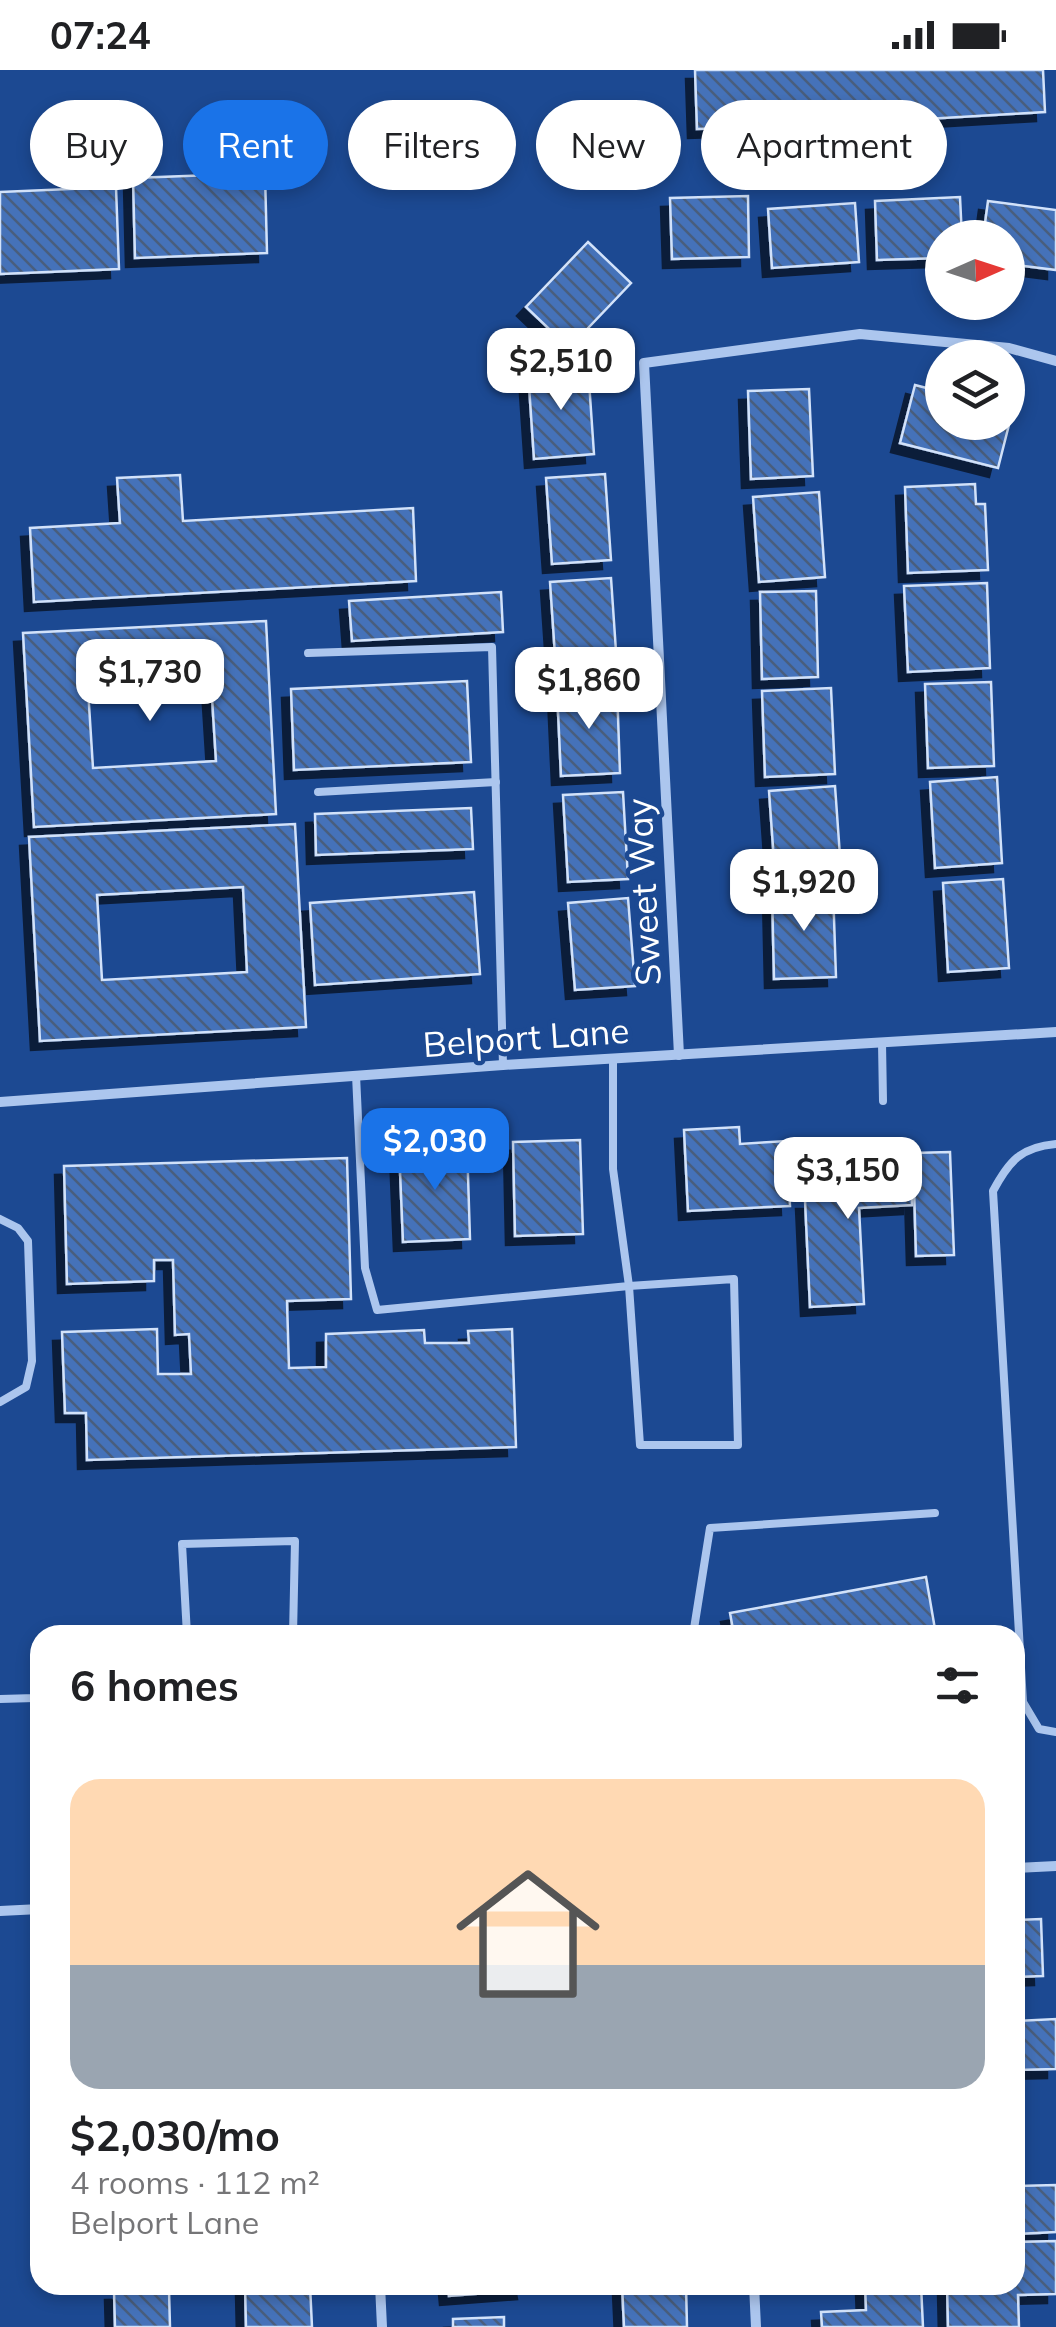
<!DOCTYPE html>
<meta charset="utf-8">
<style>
body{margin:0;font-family:Mulish,sans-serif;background:#f6f6f6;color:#202124;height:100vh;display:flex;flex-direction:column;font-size:38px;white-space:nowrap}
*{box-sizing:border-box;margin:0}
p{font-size:32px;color:#757577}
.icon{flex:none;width:55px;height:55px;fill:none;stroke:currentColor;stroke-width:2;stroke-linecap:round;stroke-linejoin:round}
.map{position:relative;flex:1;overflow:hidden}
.details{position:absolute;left:30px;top:1555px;width:995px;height:670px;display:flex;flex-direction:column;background:#fff;border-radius:30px;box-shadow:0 5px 15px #0003}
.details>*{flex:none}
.banner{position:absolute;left:30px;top:30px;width:998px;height:90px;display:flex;gap:20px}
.needle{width:65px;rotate:87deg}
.fabs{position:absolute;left:925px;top:150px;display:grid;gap:20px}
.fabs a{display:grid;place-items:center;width:100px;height:100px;border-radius:50%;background:#fff;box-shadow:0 5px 15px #0003;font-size:50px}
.price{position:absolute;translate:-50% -85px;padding:0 22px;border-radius:20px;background:#fff;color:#222;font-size:32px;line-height:65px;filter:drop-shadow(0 2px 5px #0008)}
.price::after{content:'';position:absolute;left:50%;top:60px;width:30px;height:22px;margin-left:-15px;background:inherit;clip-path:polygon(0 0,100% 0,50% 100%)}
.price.current{background:#1a73e8;color:#fff}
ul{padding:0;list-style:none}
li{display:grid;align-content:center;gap:20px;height:530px;padding:0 40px}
li span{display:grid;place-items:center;height:310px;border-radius:30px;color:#555}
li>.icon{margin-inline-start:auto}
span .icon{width:180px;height:180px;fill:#fffc;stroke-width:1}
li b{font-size:42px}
h2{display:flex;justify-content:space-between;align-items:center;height:120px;padding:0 40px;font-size:42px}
.tag{padding:0 35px;border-radius:45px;background:#fff;box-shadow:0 5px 15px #0003;font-size:35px;line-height:90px}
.tag.current{background:#1a73e8;color:#fff}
.status{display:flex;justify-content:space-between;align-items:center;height:70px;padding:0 50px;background:#fff;direction:ltr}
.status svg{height:28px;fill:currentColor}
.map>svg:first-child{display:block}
</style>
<div class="status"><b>07:24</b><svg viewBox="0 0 49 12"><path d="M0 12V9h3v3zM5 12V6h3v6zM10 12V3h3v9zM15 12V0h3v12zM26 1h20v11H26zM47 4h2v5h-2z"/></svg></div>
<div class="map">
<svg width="1056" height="2257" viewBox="0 0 1056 2257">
<defs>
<pattern id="building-back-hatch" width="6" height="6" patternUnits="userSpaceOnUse" patternTransform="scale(2.5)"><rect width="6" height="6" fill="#4472b9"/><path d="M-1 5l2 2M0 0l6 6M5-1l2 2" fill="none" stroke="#485d7d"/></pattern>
<filter id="shadow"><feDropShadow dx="-9" dy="9" stdDeviation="0" flood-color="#0009"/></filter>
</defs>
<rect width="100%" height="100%" fill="#1c4992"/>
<g fill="url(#building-back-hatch)" stroke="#d2e2fa" stroke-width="2.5" fill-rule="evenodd" filter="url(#shadow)">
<path d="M695,0h348l2,42 -272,16v-14h-18l1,13 -59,2z"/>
<path d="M265,103l2,80 -132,5 -2,-80z"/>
<path d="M116,117l3,82 -119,5v-82z"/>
<path d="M748,126l1,61 -77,2 -2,-61z"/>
<path d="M960,127l2,41h-20v20l-65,2 -2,-59z"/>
<path d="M988,131l68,9v60l-48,-6v-26h-25z"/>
<path d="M855,133l4,59 -87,6 -4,-59z"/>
<path d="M588,172l43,41 -62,65 -43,-41z"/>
<path d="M588,297l6,87 -60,5 -6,-88z"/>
<path d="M915,315l27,7v30h66v-14l5,1 -15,59 -98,-25z"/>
<path d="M809,319l4,87 -62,3 -3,-88z"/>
<path d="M605,404l6,86 -59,4 -6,-86z"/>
<path d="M180,405l3,46 230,-13 3,73 -382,21 -4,-74 90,-5 -3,-45z"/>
<path d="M975,414l1,20h9l3,66 -80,3 -3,-86z"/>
<path d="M819,422l6,85 -66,5 -6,-85z"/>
<path d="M611,508l6,88 -61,4 -6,-88z"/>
<path d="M987,513l3,85 -82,4 -4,-86z"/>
<path d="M816,521l2,86 -56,2 -2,-87z"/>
<path d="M501,522l2,40 -151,9 -3,-40z"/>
<path d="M266,551l10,193 -242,13 -11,-194zM211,612l5,79 -123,7 -5,-79z"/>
<path d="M467,611l4,81 -177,8 -3,-81z"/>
<path d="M991,612l3,84 -66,2 -3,-84z"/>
<path d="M617,618l3,85 -59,3 -4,-86z"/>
<path d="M831,618l4,86 -70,3 -3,-86z"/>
<path d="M997,707l5,86 -67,5 -5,-86z"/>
<path d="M835,716l6,84 -66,5 -6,-84z"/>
<path d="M623,722l5,87 -60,3 -5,-87z"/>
<path d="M471,738l2,41 -157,6 -1,-41z"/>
<path d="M295,754l11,203 -266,14 -11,-204zM243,817l4,85 -145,8 -5,-85z"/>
<path d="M1003,809l6,89 -61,4 -5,-89z"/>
<path d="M833,819l3,88 -62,2 -2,-88z"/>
<path d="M474,822l6,82 -165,11 -5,-82z"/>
<path d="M628,828l7,88 -60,4 -7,-87z"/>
<path d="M739,1057l1,17 47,-3 3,65 -102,5 -4,-81z"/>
<path d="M580,1070l3,94 -68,2 -2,-94z"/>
<path d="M467,1074l3,95 -67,3 -4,-95z"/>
<path d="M950,1082l4,103 -38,1 -3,-103z"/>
<path d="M863,1086v5l47,-3 2,47 -53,3 5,96 -54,3 -5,-107h13l-2,-41z"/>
<path d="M347,1088l4,141 -64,2 2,67 37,-1v-33l98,-4 1,13h44l-1,-12 44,-2 4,118 -429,13 -1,-47h-21l-3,-81 95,-3 1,45h33l-2,-40 -14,1 -2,-75h-19v21l-87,3 -3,-118z"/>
<path d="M926,1507l10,58h-202l-4,-22z"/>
<path d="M1041,1849l2,57 -28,1v-57z"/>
<path d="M1056,1949v50l-41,1v-49z"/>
<path d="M1056,2115v47l-41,2v-48z"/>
<path d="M1056,2171v53l-38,1 1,32h-71l-1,-42h68v-43z"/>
<path d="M245,2215h65l2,42h-66z"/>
<path d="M448,2215h77l1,5 -77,6z"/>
<path d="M622,2215h64l1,42h-63z"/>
<path d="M865,2215h56l2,42h-101l-1,-15 45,-2z"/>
<path d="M169,2220l1,37h-55l-1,-36z"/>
<path d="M504,2247v10h-51v-8z"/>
</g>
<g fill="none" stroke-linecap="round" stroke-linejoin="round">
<g stroke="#acc6ee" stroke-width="8">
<path d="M308,583l184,-6 11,418"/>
<path d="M318,722l178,-10"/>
<path d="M882,973l1,58"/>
<path d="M356,1005l9,193 12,42 252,-24 -16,-117v-111"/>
<path d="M1056,1074c-35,3 -47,17 -63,47l30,511 16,27 17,3"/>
<path d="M0,1149l18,9 10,13 4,120 -6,26 -26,15"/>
<path d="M734,1209l4,166h-98l-11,-159z"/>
<path d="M187,1565l-5,-91 113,-3 -2,94h-10"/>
<path d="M693,1565l17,-107 225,-15"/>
<path d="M0,1629l35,-1 5,-33"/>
</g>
<g stroke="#acc6ee" stroke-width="10">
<path d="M679,985l-35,-692 216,-29 149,14 47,13"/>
<path d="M0,1032l503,-37 553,-33"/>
<path d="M1015,1798l41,-2"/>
<path d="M0,1841l40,-2"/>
<path d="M380,2215l2,42"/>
<path d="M754,2215l2,42"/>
</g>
</g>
<g text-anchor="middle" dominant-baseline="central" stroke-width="9" stroke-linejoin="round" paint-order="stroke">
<g font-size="35" fill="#fff" stroke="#1c4992">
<text transform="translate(643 822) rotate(-93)">Sweet Way</text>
<text transform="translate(526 967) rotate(-4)">Belport Lane</text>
</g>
</g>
</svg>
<div class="fabs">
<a><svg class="needle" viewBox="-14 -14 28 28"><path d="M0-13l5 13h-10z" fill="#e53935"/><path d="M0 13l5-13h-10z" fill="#757577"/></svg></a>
<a><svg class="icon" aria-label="layers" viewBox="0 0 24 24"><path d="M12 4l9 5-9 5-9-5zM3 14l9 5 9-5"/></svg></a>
</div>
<b class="price" style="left:561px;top:343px">$2,510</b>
<b class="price" style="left:150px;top:654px">$1,730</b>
<b class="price" style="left:589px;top:662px">$1,860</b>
<b class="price" style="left:804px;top:864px">$1,920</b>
<b class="price current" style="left:435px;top:1123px">$2,030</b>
<b class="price" style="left:848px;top:1152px">$3,150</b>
<div class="banner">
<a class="tag">Buy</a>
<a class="tag current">Rent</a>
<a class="tag">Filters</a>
<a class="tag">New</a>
<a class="tag">Apartment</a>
</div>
<section class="details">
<h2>6 homes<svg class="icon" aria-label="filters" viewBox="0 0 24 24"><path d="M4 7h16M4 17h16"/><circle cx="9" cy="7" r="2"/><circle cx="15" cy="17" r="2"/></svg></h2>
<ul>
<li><span style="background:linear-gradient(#ffd9b3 60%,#9aa5b1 0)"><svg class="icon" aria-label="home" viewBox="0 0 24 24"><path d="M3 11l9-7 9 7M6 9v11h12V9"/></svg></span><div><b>$2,030/mo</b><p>4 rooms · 112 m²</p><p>Belport Lane</p></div></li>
</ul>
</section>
</div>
